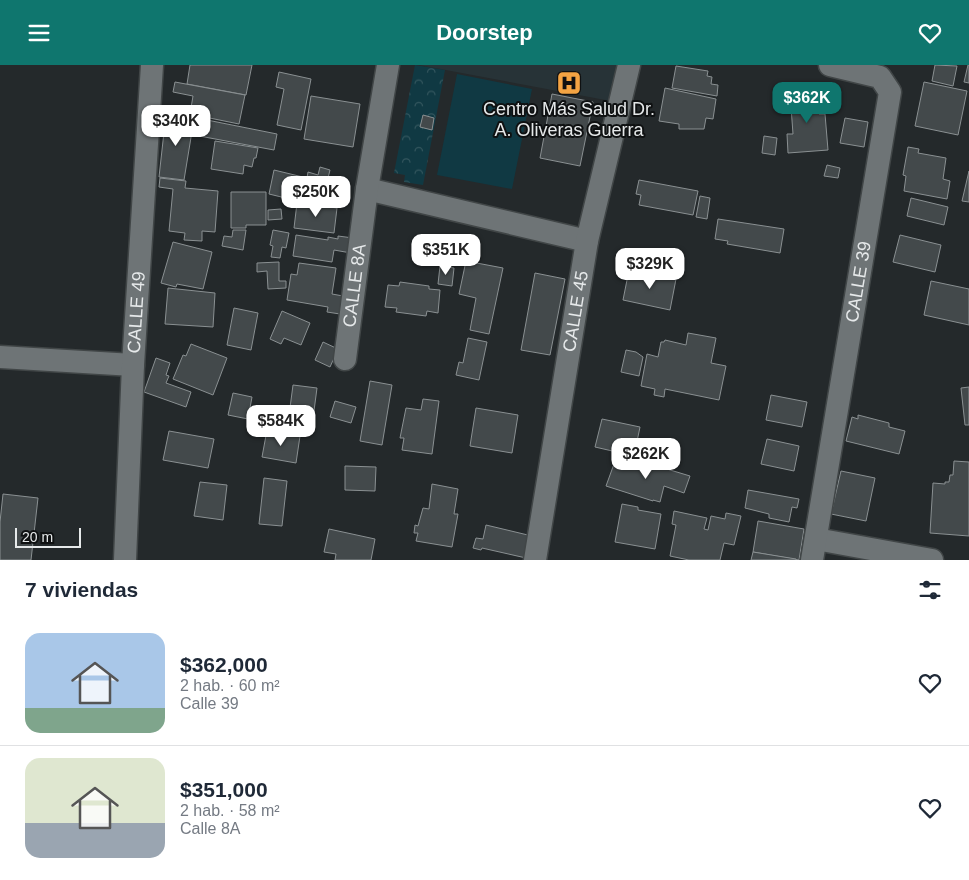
<!DOCTYPE html>
<html lang="es">
<meta charset="utf-8">
<style>
body{margin:0;font-family:Arial,sans-serif;background:#f2f2f3;color:#1f2937;height:100vh;display:flex;flex-direction:column;font-size:19px;white-space:nowrap}
*{box-sizing:border-box;margin:0}
p{font-size:16px;color:#747a83}
.icon{flex:none;width:28px;height:28px;fill:none;stroke:currentColor;stroke-width:2;stroke-linecap:round;stroke-linejoin:round}
.map{position:relative;height:495px;overflow:hidden}
.side{display:flex;flex-direction:column;background:#fff;flex:1}
.side>*{flex:none}
.scale{position:absolute;left:15px;bottom:12px;width:66px;box-sizing:border-box;padding-left:5px;border:2px solid #e6e9ea;border-top:0;font-size:14px;line-height:18px;white-space:nowrap;color:#e6e9ea;-webkit-text-stroke:4px #0f1112;paint-order:stroke}
.price{position:absolute;translate:-50% -42px;padding:0 11px;border-radius:10px;background:#fff;color:#222;font-size:16px;line-height:32px;filter:drop-shadow(0 1px 2px #0008)}
.price::after{content:'';position:absolute;left:50%;top:30px;width:15px;height:11px;margin-left:-8px;background:inherit;clip-path:polygon(0 0,100% 0,50% 100%)}
.price.on{background:#0f766e;color:#fff}
ul{padding:0;list-style:none}
li{display:flex;align-items:center;gap:15px;height:125px;padding:0 25px}
li+li{border-top:1px solid #e0e1e3}
li span{display:grid;place-items:center;flex:none;width:140px;height:100px;border-radius:15px;color:#555}
li>.icon{margin-inline-start:auto}
span .icon{width:60px;height:60px;fill:#fffc;stroke-width:1}
li b{font-size:21px}
h2{display:flex;justify-content:space-between;align-items:center;height:60px;padding:0 25px;font-size:21px}
header{display:flex;justify-content:space-between;align-items:center;height:65px;padding:0 25px;background:#0f766e;color:#fff;font-size:22px;font-weight:600}
.map>svg:first-child{display:block}
</style>
<header><svg class="icon" aria-label="menu" viewBox="0 0 24 24"><path d="M4 6h16M4 12h16M4 18h16"/></svg>Doorstep<svg class="icon" aria-label="heart" viewBox="0 0 24 24"><path d="M12 20l-8-8c-3-5 5-10 8-4 3-6 11-1 8 4z"/></svg></header>
<div class="map">
<svg width="969" height="495" viewBox="0 0 969 495">
<defs>
<pattern id="park-crowns" width="20" height="18" patternUnits="userSpaceOnUse" patternTransform="scale(1.25)"><rect width="20" height="18" fill="#103943"/><path d="M2 6a3 3 0 1 1 6 0M12 15a3 3 0 1 1 6 0" fill="none" stroke="#33565e"/></pattern>
</defs>
<rect width="100%" height="100%" fill="#24292b"/>
<path fill="#273337" d="M419,0h206l-9,37z"/>
<path fill="url(#park-crowns)" d="M415,0l30,5 -22,115 -19,-3 1,-7 -11,-2z"/>
<path fill="#103943" d="M457,9l75,15 -20,100 -75,-14z"/>
<g fill="#43494b" stroke="#8a9092">
<path d="M190,0h62l-6,30 -59,-11z"/>
<path d="M935,0l22,1 -4,20 -21,-5z"/>
<path d="M968,0h1v18l-5,-1z"/>
<path d="M676,1l32,5 -1,5 5,1 -1,7 7,1 -1,11 -45,-8z"/>
<path d="M279,7l32,7 -10,51 -24,-5 7,-36 -8,-2z"/>
<path d="M175,17l70,13 -6,29 -49,-10 3,-18 -20,-4z"/>
<path d="M924,17l43,9 -9,44 -43,-9z"/>
<path d="M665,23l51,11 -3,20 -7,-1 -2,11h-25v-5l-20,-3z"/>
<path d="M818,26l1,23h6l3,36 -40,3 -1,-19h6l-3,-41z"/>
<path d="M552,29l41,8 -13,64 -40,-8z"/>
<path d="M311,31l49,8 -7,43 -49,-8z"/>
<path d="M166,49l28,5 -10,61 -25,-3z"/>
<path d="M423,50l11,3 -2,12 -12,-3z"/>
<path d="M197,53l80,16 -3,16 -80,-15z"/>
<path d="M845,53l23,4 -4,25 -24,-4z"/>
<path d="M764,71l13,2 -2,17 -13,-2z"/>
<path d="M215,76l43,7 -2,10h-2l-2,9 -8,-2 -1,9 -32,-5z"/>
<path d="M908,82l11,2 -1,4 28,5 -3,21 7,2 -3,18 -43,-8 2,-15 -3,-1z"/>
<path d="M827,100l13,3 -2,10 -14,-2z"/>
<path d="M320,102l10,3 -2,8 14,3 -5,23 -34,-8 -1,6 -33,-8 5,-24 33,8 1,-6 10,3z"/>
<path d="M969,106v31l-7,-1z"/>
<path d="M160,113l26,3 -1,7 33,3 -3,41 -13,-1v10l-18,-1 1,-7 -16,-2 4,-42 -14,-2z"/>
<path d="M639,115l59,11 -5,24 -54,-10 2,-10 -5,-1z"/>
<path d="M231,127h35v33h-20v3h-15z"/>
<path d="M700,131l10,2 -3,21 -11,-2z"/>
<path d="M911,133l37,9 -4,18 -37,-9z"/>
<path d="M297,138l40,5 -3,25 -40,-5z"/>
<path d="M281,144l1,10 -14,1v-10z"/>
<path d="M718,154l66,10 -4,24 -53,-9 1,-3 -13,-2z"/>
<path d="M233,165h13l-3,20 -21,-4 2,-10 8,1z"/>
<path d="M273,165l16,3 -3,15 -4,-1 -2,11 -9,-1 2,-11 -3,-1z"/>
<path d="M296,170l32,5v-3l10,2v-3l15,2 -2,15 -17,-3 -2,12 -39,-6z"/>
<path d="M900,170l41,10 -6,27 -42,-10z"/>
<path d="M173,177l39,10 -9,37 -26,-5 -1,3 -15,-4z"/>
<path d="M466,196l37,7 -14,66 -19,-4 6,-32 -17,-4z"/>
<path d="M279,197v19h7v7l-18,1 -1,-18 -10,1v-9z"/>
<path d="M299,198l37,5 -4,26 11,2 -3,18 -13,-2 1,-5 -41,-7 4,-26 6,1z"/>
<path d="M440,201l14,2 -2,18 -14,-2z"/>
<path d="M629,205l47,9 -6,31 -47,-10z"/>
<path d="M535,208l30,6 -15,76 -29,-5z"/>
<path d="M931,216l38,8v36l-45,-10z"/>
<path d="M400,217l29,4v3l11,1 -2,23 -11,-2 -1,5 -30,-4 1,-4 -12,-1 3,-22 11,1z"/>
<path d="M168,223l47,5 -2,34 -48,-3z"/>
<path d="M234,243l24,5 -7,37 -24,-5z"/>
<path d="M282,246l28,12 -9,22 -17,-7 -3,6 -11,-5z"/>
<path d="M688,268l28,5 -5,25 15,3 -7,34 -54,-11 -1,8 -10,-2 1,-6 -14,-3 6,-32 11,3 3,-15h3l1,-2 21,5z"/>
<path d="M468,273l19,4 -8,38 -23,-5 3,-13 4,1z"/>
<path d="M323,277l15,7 -8,18 -15,-7z"/>
<path d="M191,279l36,14 -14,37 -40,-16 10,-24 3,1z"/>
<path d="M626,285l10,2 7,5 -4,19 -18,-4z"/>
<path d="M156,293l14,5 -4,12 3,1 -3,7 25,9 -5,15 -42,-15z"/>
<path d="M370,316l22,4 -10,60 -22,-4z"/>
<path d="M293,320l24,3 -5,38 -24,-3z"/>
<path d="M969,322v38h-4l-4,-37z"/>
<path d="M233,328l19,4 -4,22 -20,-4z"/>
<path d="M771,330l36,7 -5,25 -36,-7z"/>
<path d="M423,334l16,2 -7,53 -30,-4 2,-12h-4l6,-30 15,2z"/>
<path d="M335,336l21,6 -5,16 -21,-6z"/>
<path d="M476,343l42,7 -6,38 -42,-7z"/>
<path d="M858,350l31,8v4l16,4 -6,23 -53,-13 6,-24 6,2z"/>
<path d="M602,354l38,8 -6,29 -39,-9z"/>
<path d="M267,365l33,6 -4,27 -34,-6z"/>
<path d="M169,366l45,8 -6,29 -45,-8z"/>
<path d="M767,374l32,7 -5,25 -33,-7z"/>
<path d="M624,394l22,8 1,-4 43,13 -6,17 -20,-7 -4,16 -7,-2v1l-47,-15 8,-22 8,3z"/>
<path d="M954,396l15,1v74l-39,-3 3,-50 12,1v-2h4l1,-7h3z"/>
<path d="M345,401l31,1 -1,24 -30,-1z"/>
<path d="M841,406l34,7 -9,43 -35,-7z"/>
<path d="M264,413l23,3 -5,45 -23,-2z"/>
<path d="M200,417l27,3 -4,35 -29,-4z"/>
<path d="M432,419l26,5 -4,25h4l-6,33 -36,-6 2,-8h-4l1,-8 3,1 5,-18 6,1z"/>
<path d="M748,425l51,9 -2,9 -5,-1 -3,15 -20,-4v-4l-24,-6z"/>
<path d="M3,429l35,4 -7,62h-31v-38z"/>
<path d="M622,439l16,3v3l23,4 -6,35 -40,-7z"/>
<path d="M674,446l33,7 -3,11 4,1 3,-14 14,3 1,-6 15,3 -7,29 -10,-2 -4,17h-31l-19,-4 6,-31 -4,-1z"/>
<path d="M758,456l46,8 -5,31 -46,-8z"/>
<path d="M486,460l46,11 -6,22 -44,-10 -1,2 -8,-2 3,-10 7,1z"/>
<path d="M329,464l46,10 -4,21h-36l1,-6 -12,-2z"/>
<path d="M753,487l43,7v1h-45z"/>
</g>
<g fill="none" stroke-linecap="round" stroke-linejoin="round">
<defs>
<g id="street">
<path d="M367,124l220,52"/>
<path d="M0,292l133,8"/>
<path id="s1" d="M345,294l22,-170 21,-124"/>
<path d="M816,474l116,21"/>
<path id="s2" d="M125,495l8,-195 19,-300"/>
<path id="s3" d="M535,495l52,-319 42,-176"/>
<path id="s4" d="M812,495l78,-468 -10,-15 -50,-12"/>
</g>
</defs>
<use href="#street" stroke="#414647" stroke-width="25"/>
<use href="#street" stroke="#6e7476" stroke-width="22"/>
</g>
<defs>
<symbol id="hospital-square" viewBox="-11 -11 22 22"><rect x="-9" y="-9" width="18" height="18" rx="4" fill="#f4a443" stroke="#0f1112"/><path d="M-5-5h3v3.5h4V-5h3V5h-3V1.5h-4V5h-3Z" fill="#111"/></symbol>
</defs>
<g fill-rule="evenodd">
<use href="#hospital-square" x="555" y="4" width="28" height="28"/>
</g>
<g text-anchor="middle" dominant-baseline="central" stroke-width="4" stroke-linejoin="round" paint-order="stroke">
<g font-size="18" fill="#e6e9ea" stroke="#0f1112">
<text x="569" y="44">Centro Más Salud Dr.<tspan x="569" dy="21">A. Oliveras Guerra</tspan></text>
</g>
<g font-size="18" fill="#e6e9ea" stroke="#0f1112">
<text stroke="none"><textPath href="#s4" startOffset="282">CALLE 39</textPath></text>
<text stroke="none"><textPath href="#s1" startOffset="74">CALLE 8A</textPath></text>
<text stroke="none"><textPath href="#s3" startOffset="252">CALLE 45</textPath></text>
<text stroke="none"><textPath href="#s2" startOffset="248">CALLE 49</textPath></text>
</g>
</g>
</svg>
<div class="scale">20 m</div>
<b class="price on" style="left:807px;top:59px">$362K</b>
<b class="price" style="left:176px;top:82px">$340K</b>
<b class="price" style="left:316px;top:153px">$250K</b>
<b class="price" style="left:446px;top:211px">$351K</b>
<b class="price" style="left:650px;top:225px">$329K</b>
<b class="price" style="left:281px;top:382px">$584K</b>
<b class="price" style="left:646px;top:415px">$262K</b>
</div>
<section class="side">
<h2>7 viviendas<svg class="icon" aria-label="filters" viewBox="0 0 24 24"><path d="M4 7h16M4 17h16"/><circle cx="9" cy="7" r="2"/><circle cx="15" cy="17" r="2"/></svg></h2>
<ul>
<li><span style="background:linear-gradient(#a9c7e8 75%,#7fa58c 0)"><svg class="icon" aria-label="home" viewBox="0 0 24 24"><path d="M3 11l9-7 9 7M6 9v11h12V9"/></svg></span><div><b>$362,000</b><p>2 hab. · 60 m²</p><p>Calle 39</p></div><svg class="icon" aria-label="heart" viewBox="0 0 24 24"><path d="M12 20l-8-8c-3-5 5-10 8-4 3-6 11-1 8 4z"/></svg></li>
<li><span style="background:linear-gradient(#dfe7d0 65%,#9aa5b1 0)"><svg class="icon" aria-label="home" viewBox="0 0 24 24"><path d="M3 11l9-7 9 7M6 9v11h12V9"/></svg></span><div><b>$351,000</b><p>2 hab. · 58 m²</p><p>Calle 8A</p></div><svg class="icon" aria-label="heart" viewBox="0 0 24 24"><path d="M12 20l-8-8c-3-5 5-10 8-4 3-6 11-1 8 4z"/></svg></li>
</ul>
</section>
